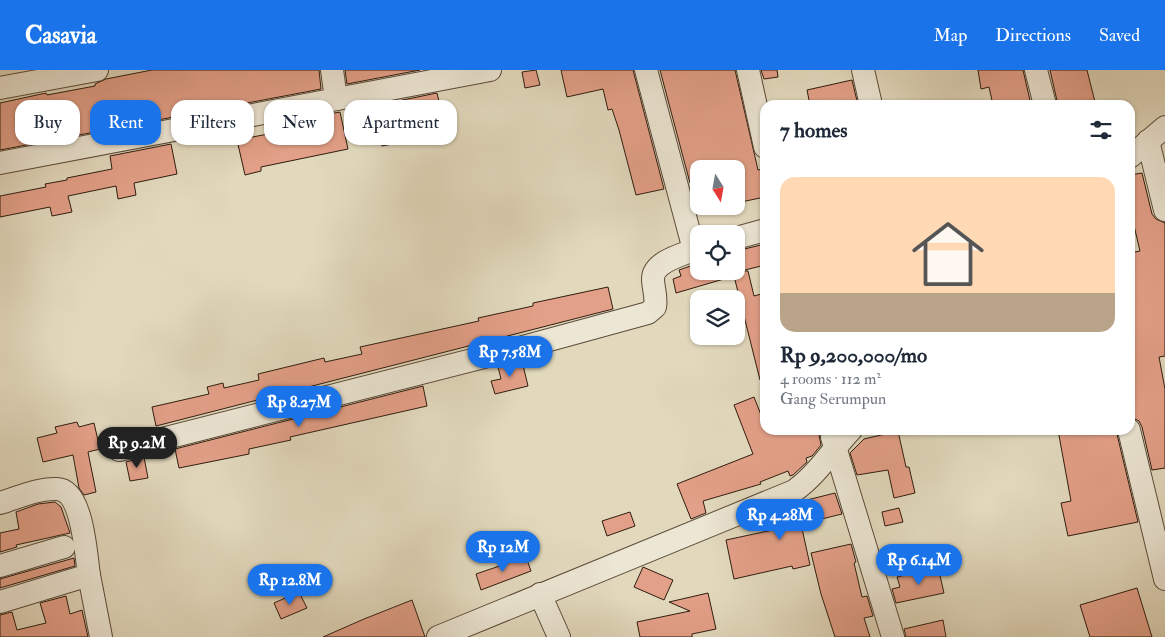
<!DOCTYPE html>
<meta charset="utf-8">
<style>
body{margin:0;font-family:"IM FELL Double Pica",serif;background:#f2f2f3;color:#1f2937;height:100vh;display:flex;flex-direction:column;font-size:19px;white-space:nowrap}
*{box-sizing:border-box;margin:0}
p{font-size:16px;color:#747a83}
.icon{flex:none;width:28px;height:28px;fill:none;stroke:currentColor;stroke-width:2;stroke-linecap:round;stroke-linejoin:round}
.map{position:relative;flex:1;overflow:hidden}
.drawer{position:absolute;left:760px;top:30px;width:375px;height:335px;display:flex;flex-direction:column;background:#fff;border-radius:15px;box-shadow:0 1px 4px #0004}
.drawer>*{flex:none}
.banner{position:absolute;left:15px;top:30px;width:475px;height:45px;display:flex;gap:10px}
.needle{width:32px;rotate:169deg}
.buttons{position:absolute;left:690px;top:90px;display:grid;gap:10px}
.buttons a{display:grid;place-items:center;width:55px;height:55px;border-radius:10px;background:#fff;box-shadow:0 1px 4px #0004;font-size:25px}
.price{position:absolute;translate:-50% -42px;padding:0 11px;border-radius:18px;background:#1a73e8;color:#fff;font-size:16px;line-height:32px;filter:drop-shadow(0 1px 2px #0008)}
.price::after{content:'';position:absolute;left:50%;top:30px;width:15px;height:11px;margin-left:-8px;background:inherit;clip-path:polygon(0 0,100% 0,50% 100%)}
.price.current{background:#222;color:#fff}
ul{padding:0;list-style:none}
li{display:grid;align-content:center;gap:10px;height:265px;padding:0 20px}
li span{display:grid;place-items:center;height:155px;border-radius:15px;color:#555}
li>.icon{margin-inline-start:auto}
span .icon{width:90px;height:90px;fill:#fffc;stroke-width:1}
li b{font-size:21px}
h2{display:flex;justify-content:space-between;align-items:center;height:60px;padding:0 20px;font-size:21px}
.pill{padding:0 18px;border-radius:15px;background:#fff;box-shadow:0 1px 4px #0004;font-size:18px;line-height:45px}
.pill.current{background:#1a73e8;color:#fff}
header{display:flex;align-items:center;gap:30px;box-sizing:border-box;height:70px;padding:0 25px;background:#1a73e8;color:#fff}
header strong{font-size:24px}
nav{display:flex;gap:28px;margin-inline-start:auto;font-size:18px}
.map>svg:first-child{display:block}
</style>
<header>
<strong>Casavia</strong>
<nav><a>Map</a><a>Directions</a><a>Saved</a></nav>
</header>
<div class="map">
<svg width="1165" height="567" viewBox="0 0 1165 567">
<rect width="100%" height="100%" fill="#e2d9bd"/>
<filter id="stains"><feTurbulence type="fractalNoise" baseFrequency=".004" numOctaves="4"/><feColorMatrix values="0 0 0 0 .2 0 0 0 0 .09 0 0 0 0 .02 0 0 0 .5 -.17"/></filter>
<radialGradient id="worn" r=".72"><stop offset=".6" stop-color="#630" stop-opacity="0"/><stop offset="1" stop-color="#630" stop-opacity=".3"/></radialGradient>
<g fill="#e3a088" stroke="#2f1c0f">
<path d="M152,0h167l2,19 -321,61v-47l46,-10 1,2 48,-9v-2l11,-5z"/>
<path d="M345,0h75l-73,14z"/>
<path d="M536,0l4,15 -15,3 -3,-16z"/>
<path d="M561,0h72l31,119 -28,6 -17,-65 -7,-21 -4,1 -5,-21 -36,8z"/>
<path d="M660,0h75l23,100 7,-1v28l-29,6v-34h-37v12l-9,2z"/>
<path d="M761,0h16l1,7 -14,2z"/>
<path d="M978,0h45l8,35h-38l-4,-18 -8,2z"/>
<path d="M1050,0h37l8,32 -17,3h-20z"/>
<path d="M852,10l6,25h-48l-3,-15z"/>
<path d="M437,23l8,34 -44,9 1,6 -20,4 -9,-40z"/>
<path d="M340,42l8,37 -87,18v4l-16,4 -8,-35 83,-16 -2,-8z"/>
<path d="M171,74l6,30 -43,9 2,12 -18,4 -2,-13 -48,10 4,16 -20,4 -2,-9 -50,10v-21l46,-9 -1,-3 22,-4v-2l45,-9 -2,-13z"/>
<path d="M1142,103l10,41 4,5 9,4v133l-6,1 6,32v79l-13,2 -10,-43 -3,-6 -6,-3 -3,-16v-149l10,-2 -10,-42v-34z"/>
<path d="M765,174v21l-24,6h7l6,25 11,-3v86l-5,1 -26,-104 -58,17 -3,-14 8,-3 -2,-6 20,-7v8h37v-20z"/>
<path d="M608,217l5,22 -457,117 -4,-19 57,-13 -2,-7 16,-4 1,5 35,-8 -1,-6 66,-16 1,4 37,-8 -2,-7 119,-26 -1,-3 55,-12v-3z"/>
<path d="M522,291l6,25 -33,8 -4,-13 10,-2 -3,-12z"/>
<path d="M423,316l4,20 -137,31 1,3 -42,9v5l-70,14 -4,-19z"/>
<path d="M754,327l11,28v5h56l-2,5 2,10 -9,11 -6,2 1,4 -14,13 -3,1 -2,-5 -28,11 1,2 -58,17 3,12 -15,6 -14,-35 76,-30 -19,-49z"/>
<path d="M77,352l2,5 15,-4 6,26 -12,3 8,40 -12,3 -5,-7 -6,-33 -30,7 -6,-24 20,-5 -2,-6z"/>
<path d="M1058,360h58l22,92 -70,14 -7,-33 10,-2z"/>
<path d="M898,361l8,36h3l6,26 -21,5 -6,-28 -31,5 -7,-22 14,-14z"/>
<path d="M144,387l4,21 -18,3 -4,-19z"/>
<path d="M835,423l7,21 -41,10 9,41 -17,4 -1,-3 -58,13 -8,-39 70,-15 -3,-19 10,-5z"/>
<path d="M55,432l6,5 9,26 -54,12 1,2 -17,5v-19l19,-4 -3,-17 22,-8z"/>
<path d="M899,438l4,14 -18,4 -3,-14z"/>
<path d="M630,442l5,14 -28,10 -5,-15z"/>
<path d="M851,474l5,18 -2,1 8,34 5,-1 6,20 -9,2 6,19h-35l-14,-43 -10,-41z"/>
<path d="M526,487l5,14 -50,19 -5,-16z"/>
<path d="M74,488l1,8 -75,22v-9z"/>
<path d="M643,497l30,13 -9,20 -30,-13z"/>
<path d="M938,497l6,26 -48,10 -4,-14 8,-2 -3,-10z"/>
<path d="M1137,518l15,49h-62l-10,-32z"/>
<path d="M299,522l8,16 -26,11 -7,-16z"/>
<path d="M708,523l8,36 -24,5v3h-52l-3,-15 53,-11 -21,-9z"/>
<path d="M66,526l4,18 12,-4 6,27h-88v-22l12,-3 5,18 29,-7 -6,-20z"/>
<path d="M412,530l13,37h-102l41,-18z"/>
<path d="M943,550l3,17h-40l-2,-8z"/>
</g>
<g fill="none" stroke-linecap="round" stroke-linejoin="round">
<defs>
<g id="minor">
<path d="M332,0l4,29"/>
<path d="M646,0l48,180 5,-2"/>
<path d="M748,0l17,77"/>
<path d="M863,0l8,35"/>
<path d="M1036,0l9,35"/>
<path d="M0,18l97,-18"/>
<path d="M1148,71l17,69"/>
<path d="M1130,87l35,-30"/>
<path d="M0,93l490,-93"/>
<path d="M736,168l29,-8"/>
<path d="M1129,360l36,149"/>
<path d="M832,367l61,200"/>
<path d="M119,380l408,-104 121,-33 7,-6c2,-10 -2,-19 -2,-28 0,-17 28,-24 41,-29"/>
<path d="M0,433c17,-5 38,-15 57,-14 26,1 29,67 32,86"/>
<path d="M0,496l64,-19"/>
<path d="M540,524l19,43"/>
<path d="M0,532l89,-27 12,62"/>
<path d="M438,567l356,-146c23,-16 37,-40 57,-61"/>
</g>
</defs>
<use href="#minor" stroke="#5c4b3a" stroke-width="24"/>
<use href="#minor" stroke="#ece6d4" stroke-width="22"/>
</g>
<rect width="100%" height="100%" filter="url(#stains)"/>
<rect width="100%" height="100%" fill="url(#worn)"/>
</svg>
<div class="buttons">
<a><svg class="needle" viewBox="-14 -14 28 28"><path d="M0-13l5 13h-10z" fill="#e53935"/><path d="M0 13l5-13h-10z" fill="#747a83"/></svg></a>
<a><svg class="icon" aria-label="locate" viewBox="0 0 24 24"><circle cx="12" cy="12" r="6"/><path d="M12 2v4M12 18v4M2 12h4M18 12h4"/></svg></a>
<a><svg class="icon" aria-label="layers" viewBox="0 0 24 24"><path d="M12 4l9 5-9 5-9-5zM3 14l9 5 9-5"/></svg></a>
</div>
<b class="price" style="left:510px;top:308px">Rp 7.58M</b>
<b class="price" style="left:299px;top:358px">Rp 8.27M</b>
<b class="price current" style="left:137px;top:399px">Rp 9.2M</b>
<b class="price" style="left:780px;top:471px">Rp 4.28M</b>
<b class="price" style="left:503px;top:503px">Rp 12M</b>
<b class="price" style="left:919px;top:516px">Rp 6.14M</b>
<b class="price" style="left:290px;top:536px">Rp 12.8M</b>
<div class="banner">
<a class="pill">Buy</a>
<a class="pill current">Rent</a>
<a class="pill">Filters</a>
<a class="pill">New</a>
<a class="pill">Apartment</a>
</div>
<section class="drawer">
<h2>7 homes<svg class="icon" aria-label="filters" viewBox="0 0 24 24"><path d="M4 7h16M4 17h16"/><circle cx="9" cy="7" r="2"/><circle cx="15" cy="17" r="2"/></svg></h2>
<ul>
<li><span style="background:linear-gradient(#ffd9b3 75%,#b9a48a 0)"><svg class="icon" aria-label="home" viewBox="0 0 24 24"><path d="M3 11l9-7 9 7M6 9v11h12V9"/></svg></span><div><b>Rp 9,200,000/mo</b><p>4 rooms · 112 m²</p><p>Gang Serumpun</p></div></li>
</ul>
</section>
</div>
